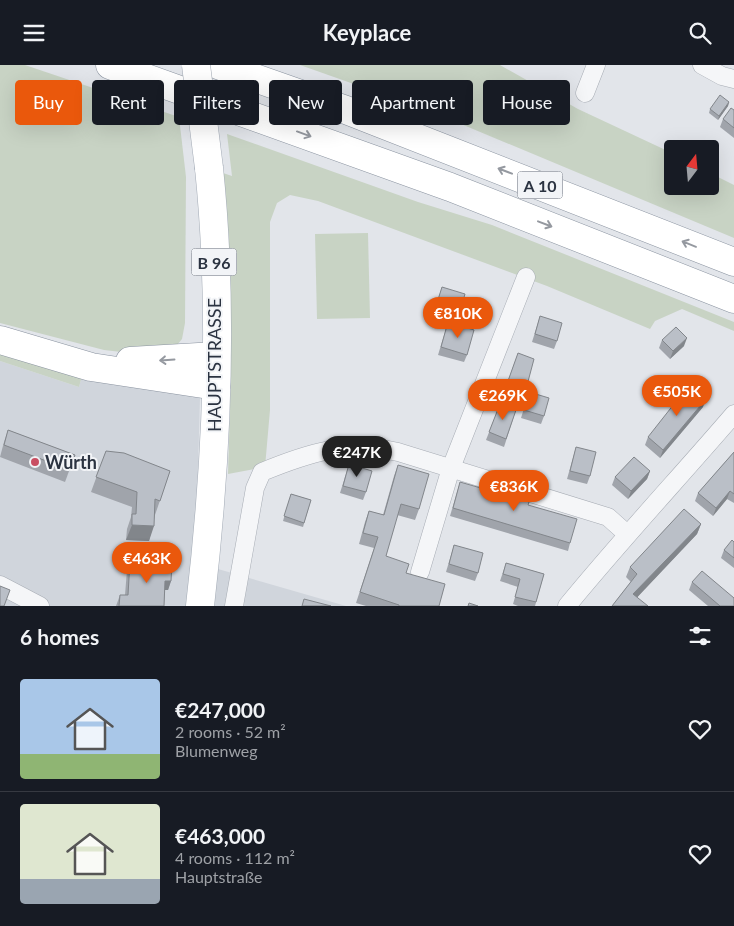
<!DOCTYPE html>
<meta charset="utf-8">
<style>
body{margin:0;font-family:Lato,sans-serif;background:#242831;color:#f1f3f6;height:100vh;display:flex;flex-direction:column;font-size:19px;white-space:nowrap}
*{box-sizing:border-box;margin:0}
p{font-size:16px;color:#9ea1a6}
.icon{flex:none;width:28px;height:28px;fill:none;stroke:currentColor;stroke-width:2;stroke-linecap:round;stroke-linejoin:round}
.map{position:relative;height:541px;overflow:hidden}
.details{display:flex;flex-direction:column;background:#171b24;flex:1}
.details>*{flex:none}
.top-card{position:absolute;left:15px;top:15px;width:705px;height:45px;display:flex;gap:10px}
.needle{width:32px;rotate:16deg}
.tools{position:absolute;left:664px;top:75px;display:grid;gap:10px}
.tools a{display:grid;place-items:center;width:55px;height:55px;border-radius:5px;background:#171b24;box-shadow:0 5px 20px #0002;font-size:25px}
.price{position:absolute;translate:-50% -42px;padding:0 11px;border-radius:18px;background:#ea580c;color:#fff;font-size:16px;line-height:32px;filter:drop-shadow(0 1px 2px #0008)}
.price::after{content:'';position:absolute;left:50%;top:30px;width:15px;height:11px;margin-left:-8px;background:inherit;clip-path:polygon(0 0,100% 0,50% 100%)}
.price.on{background:#222;color:#fff}
ul{padding:0;list-style:none}
li{display:flex;align-items:center;gap:15px;height:125px;padding:0 20px}
li+li{border-top:1px solid #363941}
li span{display:grid;place-items:center;flex:none;width:140px;height:100px;border-radius:5px;color:#555}
li>.icon{margin-inline-start:auto}
span .icon{width:60px;height:60px;fill:#fffc;stroke-width:1}
li b{font-size:21px}
h2{display:flex;justify-content:space-between;align-items:center;height:60px;padding:0 20px;font-size:21px}
.pill{padding:0 18px;border-radius:5px;background:#171b24;box-shadow:0 5px 20px #0002;font-size:18px;line-height:45px}
.pill.on{background:#ea580c;color:#fff}
header{display:flex;justify-content:space-between;align-items:center;height:65px;padding:0 20px;background:#171b24;font-size:22px;font-weight:700}
.map>svg:first-child{display:block}
</style>
<header><svg class="icon" aria-label="menu" viewBox="0 0 24 24"><path d="M4 6h16M4 12h16M4 18h16"/></svg>Keyplace<svg class="icon" aria-label="search" viewBox="0 0 24 24"><circle cx="10" cy="10" r="6"/><path d="M15 15l6 6"/></svg></header>
<div class="map">
<svg width="734" height="541" viewBox="0 0 734 541">
<rect width="100%" height="100%" fill="#e2e5ea"/>
<g fill="#d0d5dc">
<path d="M0,296l79,26 3,-11 118,22 -3,104 -10,104h-187z"/>
<path d="M218,504l128,37h-134z"/>
</g>
<g fill="#c8d3c4">
<path d="M0,0h25l154,52 7,60 -1,146 -3,16 -5,6 -47,8 -26,-3 -104,-27z"/>
<path d="M300,0h200l78,44 94,44v33h38v-13l24,12v53l-304,-127z"/>
<path d="M227,69l191,68 74,23 242,97v9l-52,-22 -27,12 -5,8 -103,-43 -229,-85 -28,-6 -13,8 -7,19v188l-5,57 -37,7 3,-101 -8,-200 9,3z"/>
<path d="M368,168l2,85 -53,1 -2,-85z"/>
<path d="M0,281l82,30 -3,11 -79,-26z"/>
</g>
<g fill="none" stroke-linecap="round" stroke-linejoin="round">
<defs>
<g id="street">
<path d="M702,0l20,11 12,3"/>
<path d="M585,28l11,-28"/>
<path d="M420,507l31,-104 75,-191"/>
<path d="M0,520l40,21"/>
<path d="M234,541l21,-118 7,-16c46,-19 86,-32 136,-20l210,65 19,17"/>
<path d="M567,541c54,-66 112,-128 167,-192"/>
</g>
<path id="primary" d="M200,541c17,-145 24,-293 9,-438"/>
<g id="highway">
<path d="M110,0l340,122 284,112"/>
<path d="M218,0l128,45 388,152"/>
<path d="M0,275l91,27 125,19"/>
<path d="M130,296l86,-5"/>
</g>
</defs>
<use href="#street" stroke="#a7acb4" stroke-width="19"/>
<use href="#primary" stroke="#a2aab5" stroke-width="29"/>
<use href="#highway" stroke="#8a93a0" stroke-width="29"/>
<use href="#street" stroke="#f5f6f8" stroke-width="18"/>
<use href="#primary" stroke="#fff" stroke-width="28"/>
<use href="#highway" stroke="#fff" stroke-width="28"/>
<defs>
<path id="primary-bridge" d="M196,0l13,103"/>
</defs>
<use href="#primary-bridge" stroke="#a2aab5" stroke-width="29" stroke-linecap="butt"/>
<use href="#primary-bridge" stroke="#fff" stroke-width="28"/>
</g>
<g fill="#a0a4ab">
<path d="M729,37l-1,4 -10,14 -9,-7 1,-4z"/>
<path d="M734,45v28l-14,-11 3,-8z"/>
<path d="M442,222l17,27 -3,8 -23,-8z"/>
<path d="M540,251l17,25 -3,8 -22,-7z"/>
<path d="M448,257l19,33 -3,7 -26,-7z"/>
<path d="M662,275l22,6 -14,13 -11,-11z"/>
<path d="M518,288l8,36 -2,8 -19,-8z"/>
<path d="M529,327l15,24 -3,8 -20,-6z"/>
<path d="M500,339l16,6 -12,37 -18,-7z"/>
<path d="M703,342l-43,51 -15,-13 3,-8z"/>
<path d="M8,365l67,25 -10,27 -65,-25 4,-15z"/>
<path d="M576,382l14,29 -3,8 -20,-5z"/>
<path d="M106,386l64,20 -15,44 -6,26 -23,-1 1,-11 4,-12 1,-10 -41,-15z"/>
<path d="M734,387v51l-7,-4 -14,17 -18,-15 3,-8z"/>
<path d="M349,399l17,28 -3,8 -23,-7z"/>
<path d="M398,400l21,44 -4,11 -18,-5 -11,41 20,17 33,33h-73l-10,-3 18,-55 -15,-4 6,-22 4,-11 14,4 11,-39z"/>
<path d="M650,406l-3,8 -19,20 -16,-14 3,-8z"/>
<path d="M460,417l68,23 42,38 -2,8 -118,-35z"/>
<path d="M291,429l20,6 -8,27 -20,-6z"/>
<path d="M701,459l-4,10 -60,63 -25,9 19,-24 -5,-5 4,-10z"/>
<path d="M734,477v26l-13,-10 3,-8z"/>
<path d="M454,480l24,28 -3,8 -29,-9z"/>
<path d="M130,496l41,20 -3,9h-3l-1,16h-48l4,-11h5l2,-25z"/>
<path d="M506,498l38,11 -9,32h-17l-5,-2 5,-17 -18,-6z"/>
<path d="M692,517l42,24h-26l-19,-16z"/>
</g>
<g fill="#82868b">
<path d="M729,37l-1,4 -10,14 1,-4z"/>
<path d="M687,273l-3,8 -14,13 3,-8z"/>
<path d="M706,334l-3,8 -43,51 3,-8z"/>
<path d="M650,406l-3,8 -19,20 3,-8z"/>
<path d="M730,426l-3,8 -14,17 3,-8z"/>
<path d="M701,459l-4,10 -67,71 3,-11z"/>
<path d="M132,460l22,1 -5,15 -23,-1z"/>
<path d="M165,516h6l-3,9h-6z"/>
</g>
<g fill="#babfc7" stroke="#82868b">
<path d="M720,30l9,7 -10,14 -9,-7z"/>
<path d="M731,43l3,2v18l-11,-9z"/>
<path d="M442,222l23,7 -6,20 -23,-8z"/>
<path d="M540,251l22,7 -5,18 -22,-7z"/>
<path d="M448,257l26,8 -7,25 -26,-8z"/>
<path d="M676,262l11,11 -14,13 -11,-11z"/>
<path d="M518,288l16,6 -8,30 -18,-8z"/>
<path d="M689,320l17,14 -43,51 -15,-13z"/>
<path d="M529,327l20,6 -5,18 -20,-6z"/>
<path d="M500,339l16,6 -10,29 -17,-7z"/>
<path d="M8,365l67,25 -5,15 -66,-25z"/>
<path d="M576,382l20,5 -6,24 -20,-5z"/>
<path d="M106,386l18,2 46,18 -10,30 -5,-2 -1,27 -22,-1v-11h4l1,-22 -41,-15z"/>
<path d="M734,387v42l-4,-3 -14,17 -18,-15z"/>
<path d="M634,392l16,14 -19,20 -16,-14z"/>
<path d="M349,399l23,7 -6,21 -23,-6z"/>
<path d="M398,400l31,9 -10,35 -18,-5 -15,52 23,8 -3,9 39,11 -6,22h-40v-1l-39,-13 18,-55 -15,-4 6,-22 15,4z"/>
<path d="M460,417l69,20 -1,3 49,14 -7,24 -117,-35z"/>
<path d="M291,429l20,6 -7,23 -20,-7z"/>
<path d="M684,444l17,15 -68,70 15,12h-36l25,-32 -7,-7z"/>
<path d="M732,475l2,2v16l-10,-8z"/>
<path d="M454,480l29,8 -5,20 -29,-9z"/>
<path d="M130,496l42,2 -1,18h-6l-1,25h-45l1,-11h8z"/>
<path d="M506,498l38,11 -8,28 -21,-5 5,-18 -17,-5z"/>
<path d="M702,506l32,27v8h-14l-28,-24z"/>
<path d="M0,521l10,4 -6,16h-4z"/>
<path d="M304,534l27,7h-29z"/>
<path d="M469,538l9,3h-10z"/>
</g>
<defs><path id="oneway-shaft" d="M-6 0H5M1.5-3L5.5 0L1.5 3" fill="none" stroke-width="1.6" stroke-linecap="round" stroke-linejoin="round" transform="scale(1.25)"/></defs>
<g stroke="#9599a0">
<use href="#oneway-shaft" transform="translate(304 69) rotate(20)"/>
<use href="#oneway-shaft" transform="translate(505 106) rotate(-159)"/>
<use href="#oneway-shaft" transform="translate(545 159) rotate(21)"/>
<use href="#oneway-shaft" transform="translate(689 179) rotate(-158)"/>
<use href="#oneway-shaft" transform="translate(167 295) rotate(176)"/>
</g>
<circle fill="#c94e62" stroke="#f2f4f7" stroke-width="2" cx="35" cy="397" r="5"/>
<g text-anchor="middle" dominant-baseline="central" stroke-width="4" stroke-linejoin="round" paint-order="stroke">
<g fill="#f2f4f7" stroke="#676d78" stroke-width="1">
<rect x="517.5" y="106.5" width="45" height="27" rx="4"/>
<rect x="191.5" y="183.5" width="45" height="27" rx="4"/>
</g>
<g font-size="16" font-weight="bold" fill="#2b3341">
<text x="540" y="120">A 10</text>
<text x="214" y="197">B 96</text>
</g>
<g font-size="18" fill="#2b3341" stroke="#f2f4f7">
<text transform="translate(214 300) rotate(-90)">HAUPTSTRASSE</text>
</g>
<g font-size="18" font-weight="bold" fill="#2b3341" stroke="#f2f4f7" text-anchor="start">
<text x="45" y="397">Würth</text>
</g>
</g>
</svg>
<div class="tools">
<a><svg class="needle" viewBox="-14 -14 28 28"><path d="M0-13l5 13h-10z" fill="#e53935"/><path d="M0 13l5-13h-10z" fill="#9ea1a6"/></svg></a>
</div>
<b class="price" style="left:458px;top:274px">€810K</b>
<b class="price" style="left:677px;top:352px">€505K</b>
<b class="price" style="left:503px;top:356px">€269K</b>
<b class="price on" style="left:357px;top:413px">€247K</b>
<b class="price" style="left:514px;top:447px">€836K</b>
<b class="price" style="left:147px;top:519px">€463K</b>
<div class="top-card">
<a class="pill on">Buy</a>
<a class="pill">Rent</a>
<a class="pill">Filters</a>
<a class="pill">New</a>
<a class="pill">Apartment</a>
<a class="pill">House</a>
</div>
</div>
<section class="details">
<h2>6 homes<svg class="icon" aria-label="filters" viewBox="0 0 24 24"><path d="M4 7h16M4 17h16"/><circle cx="9" cy="7" r="2"/><circle cx="15" cy="17" r="2"/></svg></h2>
<ul>
<li><span style="background:linear-gradient(#a9c7e8 75%,#8fb573 0)"><svg class="icon" aria-label="home" viewBox="0 0 24 24"><path d="M3 11l9-7 9 7M6 9v11h12V9"/></svg></span><div><b>€247,000</b><p>2 rooms · 52 m²</p><p>Blumenweg</p></div><svg class="icon" aria-label="heart" viewBox="0 0 24 24"><path d="M12 20l-8-8c-3-5 5-10 8-4 3-6 11-1 8 4z"/></svg></li>
<li><span style="background:linear-gradient(#dfe7d0 75%,#9aa5b1 0)"><svg class="icon" aria-label="home" viewBox="0 0 24 24"><path d="M3 11l9-7 9 7M6 9v11h12V9"/></svg></span><div><b>€463,000</b><p>4 rooms · 112 m²</p><p>Hauptstraße</p></div><svg class="icon" aria-label="heart" viewBox="0 0 24 24"><path d="M12 20l-8-8c-3-5 5-10 8-4 3-6 11-1 8 4z"/></svg></li>
</ul>
</section>
